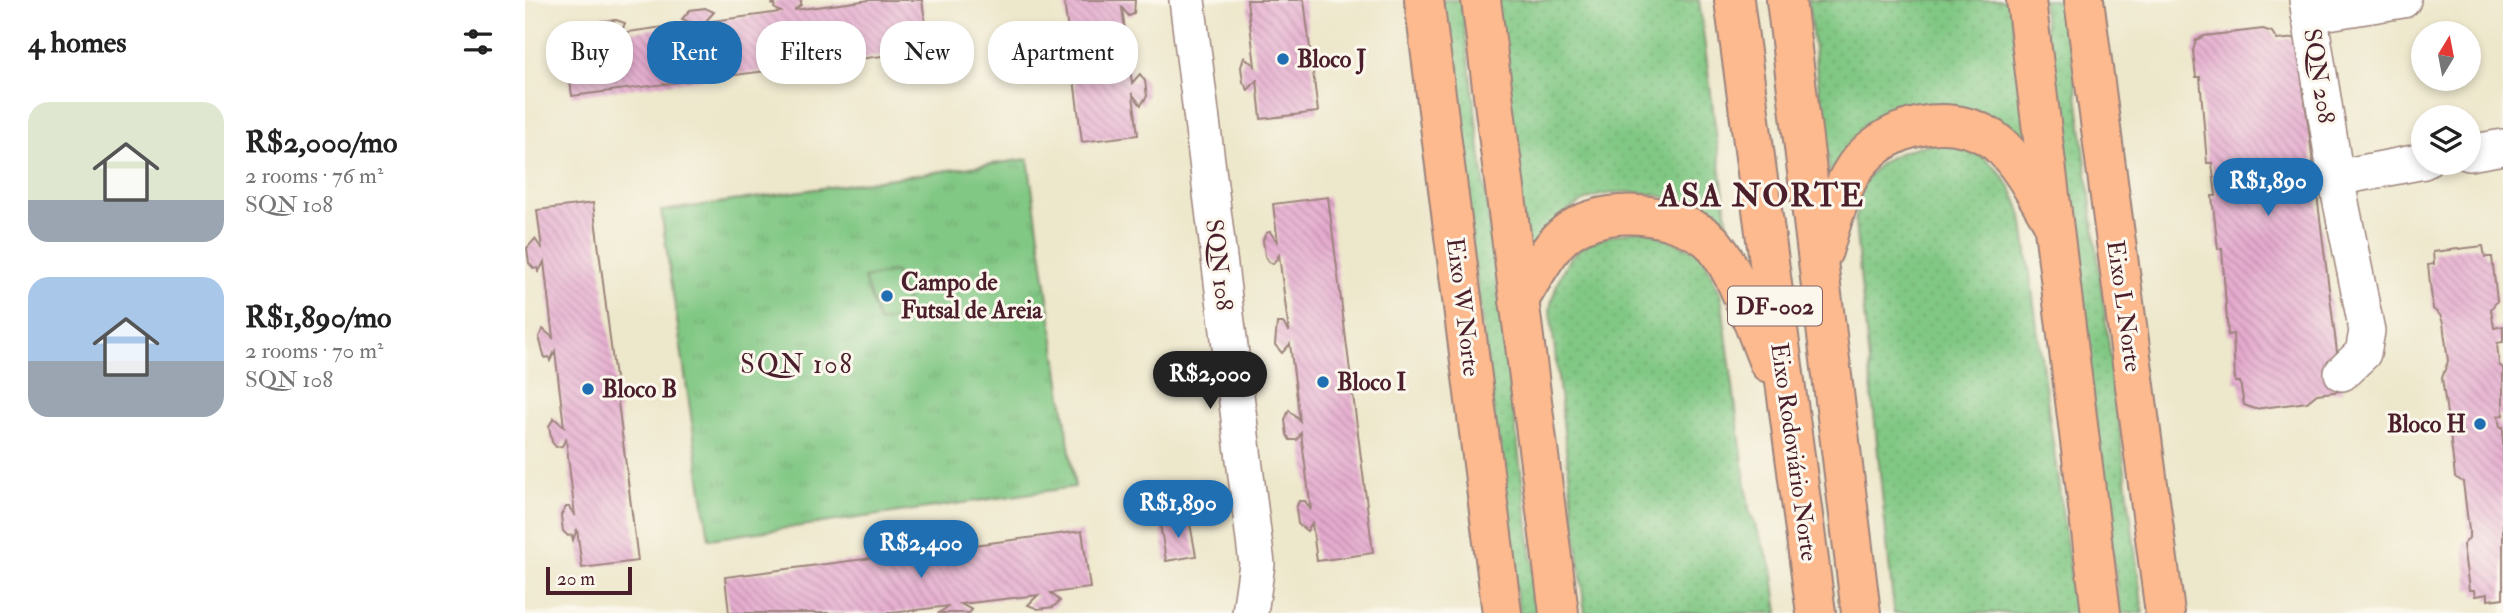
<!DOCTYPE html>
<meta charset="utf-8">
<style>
body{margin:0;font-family:"IM FELL Double Pica",serif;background:#f2f2f2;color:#222;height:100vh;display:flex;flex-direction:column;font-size:26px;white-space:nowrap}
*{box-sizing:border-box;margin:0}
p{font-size:23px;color:#767676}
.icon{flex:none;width:38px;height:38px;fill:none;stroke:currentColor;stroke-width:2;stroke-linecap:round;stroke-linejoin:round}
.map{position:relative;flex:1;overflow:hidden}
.sheet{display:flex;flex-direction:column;background:#fff;width:525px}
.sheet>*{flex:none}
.top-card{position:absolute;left:21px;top:21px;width:665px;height:63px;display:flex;gap:14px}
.needle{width:46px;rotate:10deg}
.fabs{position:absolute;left:1886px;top:21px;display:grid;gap:14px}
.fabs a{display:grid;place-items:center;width:70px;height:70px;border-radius:50%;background:#fff;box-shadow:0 4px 10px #0003;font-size:35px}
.scale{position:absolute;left:21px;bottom:18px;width:86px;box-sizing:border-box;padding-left:7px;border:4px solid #4a1f2b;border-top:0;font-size:19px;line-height:24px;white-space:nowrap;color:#4a1f2b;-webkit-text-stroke:5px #fbf7ec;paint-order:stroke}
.price{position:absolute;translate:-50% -60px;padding:0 16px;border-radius:24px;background:#1f6fb2;color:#fff;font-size:23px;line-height:46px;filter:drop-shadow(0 2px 4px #0008)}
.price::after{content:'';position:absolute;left:50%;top:42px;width:21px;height:16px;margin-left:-10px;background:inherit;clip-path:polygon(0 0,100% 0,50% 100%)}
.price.active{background:#222;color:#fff}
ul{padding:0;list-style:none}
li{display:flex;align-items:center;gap:21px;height:175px;padding:0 28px}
li span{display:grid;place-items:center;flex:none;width:196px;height:140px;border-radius:21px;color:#555}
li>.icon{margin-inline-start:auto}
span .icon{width:84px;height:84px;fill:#fffc;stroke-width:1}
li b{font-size:30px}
h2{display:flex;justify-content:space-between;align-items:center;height:84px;padding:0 28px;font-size:30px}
.tag{padding:0 24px;border-radius:28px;background:#fff;box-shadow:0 4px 10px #0003;font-size:24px;line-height:63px}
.tag.active{background:#1f6fb2;color:#fff}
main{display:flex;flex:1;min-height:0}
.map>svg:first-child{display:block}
</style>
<main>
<section class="sheet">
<h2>4 homes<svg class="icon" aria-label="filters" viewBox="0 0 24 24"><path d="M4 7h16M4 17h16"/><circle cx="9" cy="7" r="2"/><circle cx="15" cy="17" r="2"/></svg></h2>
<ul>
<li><span style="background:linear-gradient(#dfe7d0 70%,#9aa5b1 0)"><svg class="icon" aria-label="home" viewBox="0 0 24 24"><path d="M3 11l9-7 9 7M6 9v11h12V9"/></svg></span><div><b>R$2,000/mo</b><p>2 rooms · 76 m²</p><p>SQN 108</p></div></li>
<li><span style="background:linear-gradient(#a9c7e8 60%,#9aa5b1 0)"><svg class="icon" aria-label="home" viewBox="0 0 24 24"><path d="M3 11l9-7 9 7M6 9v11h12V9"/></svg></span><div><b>R$1,890/mo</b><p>2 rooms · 70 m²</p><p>SQN 108</p></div></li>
</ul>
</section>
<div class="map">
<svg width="1978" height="613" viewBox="0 0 1978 613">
<defs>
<pattern id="grass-dots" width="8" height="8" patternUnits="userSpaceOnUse" patternTransform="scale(1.75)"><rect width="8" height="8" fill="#81c884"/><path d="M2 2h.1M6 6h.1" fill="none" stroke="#71ab72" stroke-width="1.8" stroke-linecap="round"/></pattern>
<pattern id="park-tufts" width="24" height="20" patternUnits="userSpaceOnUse" patternTransform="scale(1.75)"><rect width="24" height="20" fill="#81c884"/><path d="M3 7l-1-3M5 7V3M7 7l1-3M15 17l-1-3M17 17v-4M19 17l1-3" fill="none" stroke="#71ab72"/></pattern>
<pattern id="building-back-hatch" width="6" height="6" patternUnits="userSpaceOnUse" patternTransform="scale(1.75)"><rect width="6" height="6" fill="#e5abcf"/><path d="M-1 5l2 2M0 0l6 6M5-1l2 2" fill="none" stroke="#bc8ba8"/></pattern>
</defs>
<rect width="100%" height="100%" fill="#fbf7ec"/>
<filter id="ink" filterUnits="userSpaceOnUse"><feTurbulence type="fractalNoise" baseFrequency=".0143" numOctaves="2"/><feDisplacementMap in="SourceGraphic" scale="14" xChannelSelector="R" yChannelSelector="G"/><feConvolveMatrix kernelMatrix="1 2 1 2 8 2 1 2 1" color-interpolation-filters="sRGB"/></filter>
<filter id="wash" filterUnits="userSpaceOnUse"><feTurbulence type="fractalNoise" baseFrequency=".00686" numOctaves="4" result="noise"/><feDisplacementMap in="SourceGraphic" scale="28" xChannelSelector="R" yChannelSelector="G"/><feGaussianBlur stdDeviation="1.57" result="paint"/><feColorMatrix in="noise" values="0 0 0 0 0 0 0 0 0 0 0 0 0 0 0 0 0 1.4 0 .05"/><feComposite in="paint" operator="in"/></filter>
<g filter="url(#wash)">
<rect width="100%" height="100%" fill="#ede7cb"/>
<g fill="url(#grass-dots)" stroke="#667458" stroke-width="2">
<path d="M916,0h20l78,613h-20z"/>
<path d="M969,0h205l31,242c-13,-14 -29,-30 -46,-38 -32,-15 -84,-18 -113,5 -17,13 -30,40 -42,57z"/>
<path d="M1283,0h202l21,156 -60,-43 -141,64z"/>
<path d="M1517,0h23l78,613h-23z"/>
<path d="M1419,141c41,10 66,33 78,75l54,397h-182l-39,-390c3,-59 36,-72 89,-82z"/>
<path d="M1119,229l58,25 19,41 28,214 23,59 6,45h-193l-35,-305c16,-64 34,-68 94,-79z"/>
</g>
<path fill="url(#park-tufts)" stroke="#667458" stroke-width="2" d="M503,159l47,328 -366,52 -48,-328z"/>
<path fill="#81c884" stroke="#667458" stroke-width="2" d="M370,272l16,42 -32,9 -15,-45z"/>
<g id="blocks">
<g fill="url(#building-back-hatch)">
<path d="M252,0h24v5l-7,5 76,-10h52l7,50 -357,46 -7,-56 38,-5 -7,-4v-6l5,-4 15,-1 9,3 -2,5 -9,6 78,-11 -10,-4 8,-9 15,-2 9,4 -9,10 76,-10 -7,-4 1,-4 -4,1z"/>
<path d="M539,0h71l-1,14 -5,2 -7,-8 10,75 8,-9 5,7 2,15 -6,9 -8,-10 5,40 -56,7z"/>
<path d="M722,0h57l14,112 -57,7 -4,-39 -9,10 -5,-8 -2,-15 3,-10 11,9z"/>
<path d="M1738,29l9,3 5,8 20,-2 45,353 -25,3 -10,8 -52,7 -11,-4 -4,-23h-5l-2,-48 -5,1 -6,-86h-4l-6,-53h4l-4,-33h-5l-7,-86h-4l-3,-26 3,-11 8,-4z"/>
<path d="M803,197l45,356 -56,8 -5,-38 -5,8 -9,-7 -2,-16 3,-7h6l6,9 -10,-77 -4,7h-7l-3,-5 -2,-15 4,-10 11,11 -10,-77 -8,9 -7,-8 2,-22h6l6,9 -10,-77 -6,9 -4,-2 -4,-6 -2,-16 3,-7 4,-1 8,11 -5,-39z"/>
<path d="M68,203l45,358 -56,7 -5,-39 -4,11 -1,-5 -4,1 -5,-5 -2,-16 5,-8h3l6,9 -9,-77 -4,7 -6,1 -4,-5 -3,-16 5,-8 10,9 -9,-76 -5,10 -1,-4 -4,1 -6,-21 4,-8 10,9 -9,-76 -6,11v-5l-4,1 -5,-6 -2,-15 8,-9 7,10 -5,-39z"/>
<path d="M1958,246l2,11h7l5,44 -6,8 3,19 9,-2v16l-6,1 2,22 4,3v47l-5,1 2,11h3v171l-15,2v-6l-13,2 -1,-6h-5l-6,-45 6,-7v-8l-6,-48 -8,-5 -5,-44 12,-2 -1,-11 -13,1 -6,-43 6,-17 -5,-38 -3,-8 -7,-6 -5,-44 6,-1 -1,-12z"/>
<path d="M664,518l7,38 -30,5 -6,-38z"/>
<path d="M557,531l8,57 -39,5 9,8 -7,6 -15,2 -10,-4 10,-10 -77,9 11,6 -3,3h-30l10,-7 -57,7h-163l-4,-36z"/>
</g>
</g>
</g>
<g filter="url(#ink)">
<use href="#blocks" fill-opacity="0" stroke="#9c837b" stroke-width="2"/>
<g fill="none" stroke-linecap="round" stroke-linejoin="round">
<defs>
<g id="minor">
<path d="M662,0l70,564 -7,49"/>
<path d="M1782,0l29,178 31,153 -4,22 -21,20"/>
<path d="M1784,15l94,-15"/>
<path d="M1944,153l34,-6"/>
<path d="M1811,178l88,-17"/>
</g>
<g id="primary">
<path d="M899,0l78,613"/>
<path d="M956,0l78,613"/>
<path d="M1501,0l75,613"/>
<path d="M1559,0l81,613"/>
</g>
<g id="trunk">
<path d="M1209,0l82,613"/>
<path d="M1261,0l75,613"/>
<path d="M1298,251c8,-25 14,-52 27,-76 29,-52 110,-70 154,-26 20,20 33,48 48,72"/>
<path d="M994,300c12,-19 23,-41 38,-58 27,-30 76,-32 111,-22 15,5 37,12 47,26 25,33 38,78 54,117"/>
</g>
</defs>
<use href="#minor" stroke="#9c837b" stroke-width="38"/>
<use href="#primary" stroke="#9c837b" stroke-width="42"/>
<use href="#trunk" stroke="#9c837b" stroke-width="42"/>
<use href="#minor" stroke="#fff" stroke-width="35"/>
<use href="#primary" stroke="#fcba8e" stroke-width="38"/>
<use href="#trunk" stroke="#fcba8e" stroke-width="38"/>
</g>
</g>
<g fill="#1f6fb2" stroke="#fbf7ec" stroke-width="2.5">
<circle cx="758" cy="59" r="7"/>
<circle cx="362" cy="296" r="7"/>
<circle cx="798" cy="382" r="7"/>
<circle cx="63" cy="389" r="7"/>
<circle cx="1955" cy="424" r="7"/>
</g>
<g text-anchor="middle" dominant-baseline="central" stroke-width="6" stroke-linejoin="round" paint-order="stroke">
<rect fill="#fbf7ec" stroke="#7f6065" stroke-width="2" x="1203" y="286.5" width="94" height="39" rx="5"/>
<g font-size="23" font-weight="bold" fill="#4a1f2b">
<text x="1250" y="306">DF-002</text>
</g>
<g font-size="24" font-weight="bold" fill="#4a1f2b" stroke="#fbf7ec" text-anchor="start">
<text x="772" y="59">Bloco J</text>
<text x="376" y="282">Campo de<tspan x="376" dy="28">Futsal de Areia</tspan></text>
<text x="812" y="382">Bloco I</text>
<text x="77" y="389">Bloco B</text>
<text x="1941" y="424" text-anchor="end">Bloco H</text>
</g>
<g font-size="24" fill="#4a1f2b" stroke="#fbf7ec">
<text transform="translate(1794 76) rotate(81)">SQN 208</text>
<text transform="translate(694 265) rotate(83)">SQN 108</text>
<text transform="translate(1599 306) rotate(82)">Eixo L Norte</text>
<text transform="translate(938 307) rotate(83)">Eixo W Norte</text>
<text transform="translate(1269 452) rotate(82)">Eixo Rodoviário Norte</text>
</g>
<g font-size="26" letter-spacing="2" fill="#4a1f2b" stroke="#fbf7ec">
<text x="272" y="365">SQN 108</text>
</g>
<g font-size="32" font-weight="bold" letter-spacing="2" fill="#4a1f2b" stroke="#fbf7ec">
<text x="1237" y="196">ASA NORTE</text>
</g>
</g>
</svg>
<div class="fabs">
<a><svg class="needle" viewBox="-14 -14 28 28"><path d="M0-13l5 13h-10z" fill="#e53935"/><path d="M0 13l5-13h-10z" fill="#767676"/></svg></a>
<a><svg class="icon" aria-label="layers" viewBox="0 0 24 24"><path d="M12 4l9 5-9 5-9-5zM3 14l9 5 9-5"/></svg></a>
</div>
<div class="scale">20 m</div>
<b class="price" style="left:1743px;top:218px">R$1,890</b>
<b class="price active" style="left:685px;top:411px">R$2,000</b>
<b class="price" style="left:653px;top:540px">R$1,890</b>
<b class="price" style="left:396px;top:580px">R$2,400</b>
<div class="top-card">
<a class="tag">Buy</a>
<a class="tag active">Rent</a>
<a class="tag">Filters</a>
<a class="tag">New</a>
<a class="tag">Apartment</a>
</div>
</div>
</main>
